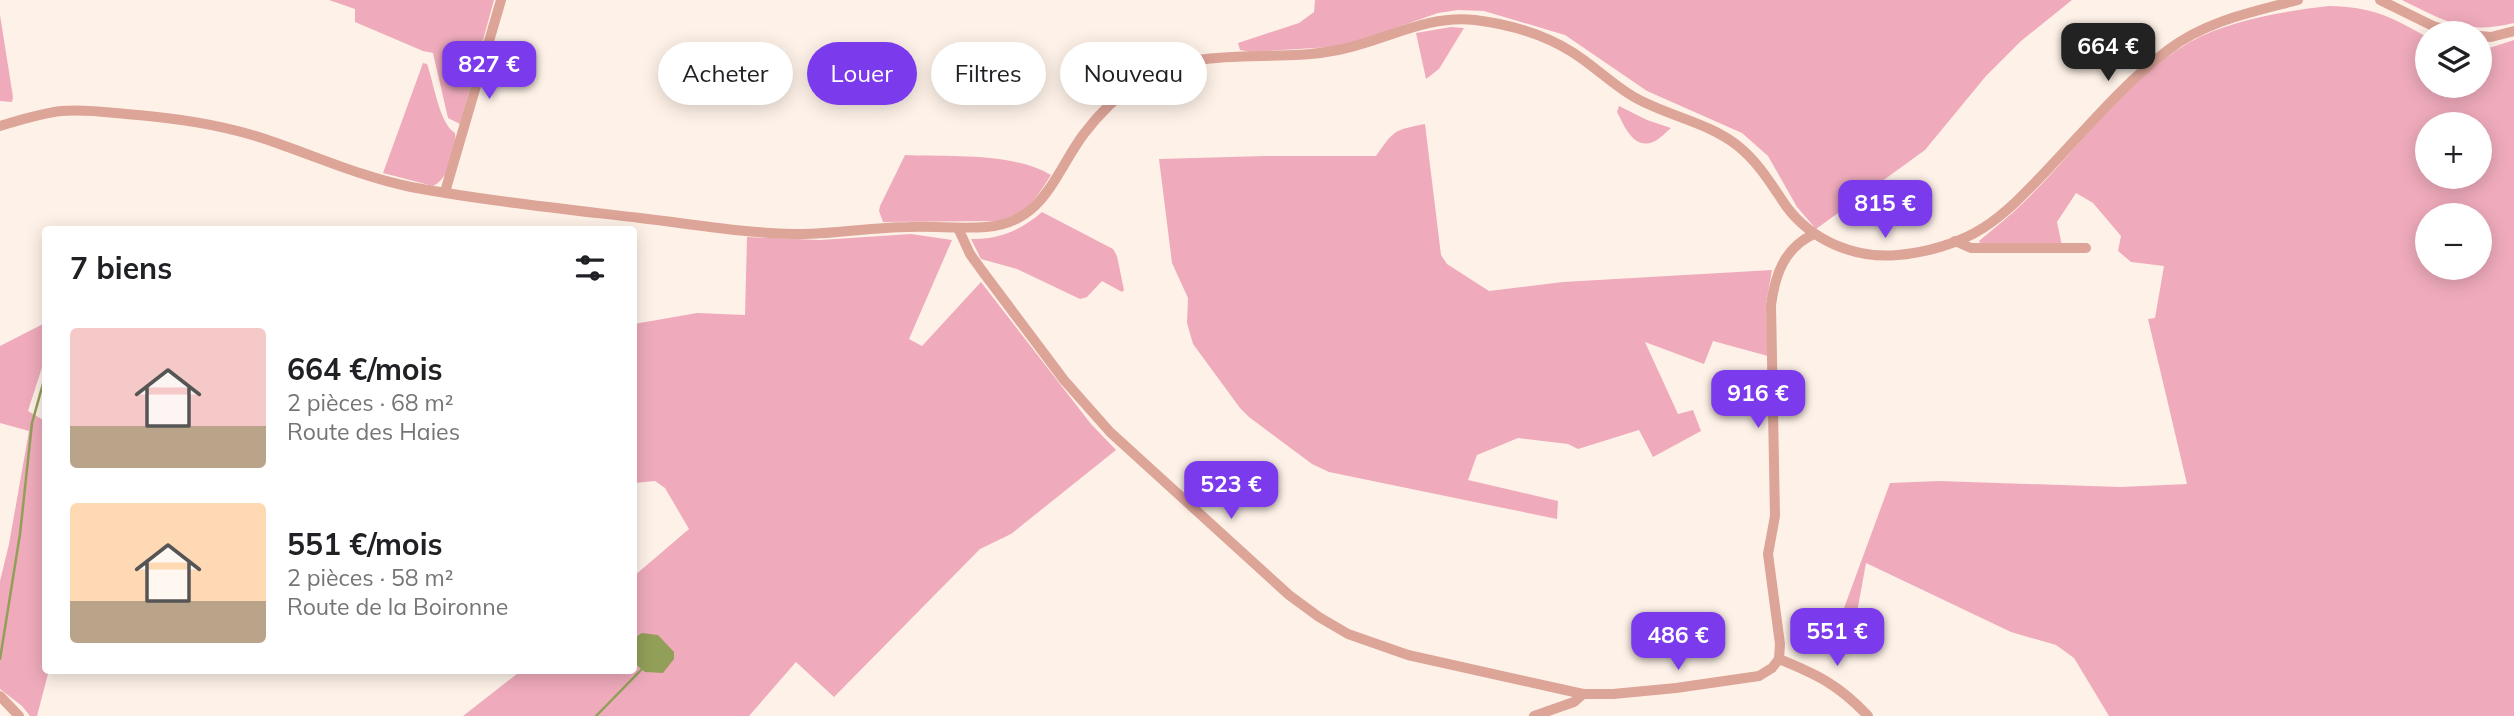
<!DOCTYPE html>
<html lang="fr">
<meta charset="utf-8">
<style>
body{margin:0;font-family:Mulish,sans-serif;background:#f2f2f2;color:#202124;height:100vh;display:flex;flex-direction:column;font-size:26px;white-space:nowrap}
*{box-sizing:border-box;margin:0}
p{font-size:23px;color:#757577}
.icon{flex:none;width:38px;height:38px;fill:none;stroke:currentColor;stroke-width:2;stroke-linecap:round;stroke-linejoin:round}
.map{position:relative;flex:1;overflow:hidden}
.details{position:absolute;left:42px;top:226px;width:595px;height:448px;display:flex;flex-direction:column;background:#fff;border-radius:7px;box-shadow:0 4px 18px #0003}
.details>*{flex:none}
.banner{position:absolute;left:658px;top:42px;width:665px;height:63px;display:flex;gap:14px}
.controls{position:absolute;left:2415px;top:21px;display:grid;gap:14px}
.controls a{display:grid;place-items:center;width:77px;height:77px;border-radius:50%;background:#fff;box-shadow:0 4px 18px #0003;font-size:35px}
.price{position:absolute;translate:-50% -60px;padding:0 16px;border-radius:14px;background:#7c3aed;color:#fff;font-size:23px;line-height:46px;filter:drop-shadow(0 2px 4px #0008)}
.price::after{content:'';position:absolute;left:50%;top:42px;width:21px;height:16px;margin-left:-10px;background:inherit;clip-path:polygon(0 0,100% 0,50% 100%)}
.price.current{background:#222;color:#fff}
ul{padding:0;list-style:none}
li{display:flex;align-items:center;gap:21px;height:175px;padding:0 28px}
li span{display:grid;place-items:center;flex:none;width:196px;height:140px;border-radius:7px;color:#555}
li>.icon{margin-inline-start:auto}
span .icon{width:84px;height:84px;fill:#fffc;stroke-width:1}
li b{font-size:30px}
h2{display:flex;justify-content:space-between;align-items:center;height:84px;padding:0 28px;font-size:30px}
.tag{padding:0 24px;border-radius:32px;background:#fff;box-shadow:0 4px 18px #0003;font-size:24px;line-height:63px}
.tag.current{background:#7c3aed;color:#fff}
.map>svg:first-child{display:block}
</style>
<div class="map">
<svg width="2514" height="716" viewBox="0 0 2514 716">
<rect width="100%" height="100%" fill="#fef2e8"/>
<g fill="#efabbc" fill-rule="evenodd">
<path d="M329,0h165l-34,124 -12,-6 -15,-65 -10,-2 -68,-29v-13z"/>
<path d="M1315,0h757l-51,41 -35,35 -61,74 -109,79 -19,-22 -29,-51 -26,-23 -95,-42 -82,-56 -81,-24 -26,-1 -20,3 -80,28 -27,6 -80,5 -11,-2 -2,-7 61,-20 15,-11z"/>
<path d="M2402,0h112v23c-49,12 -69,-2 -112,-23z"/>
<path d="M2329,6c43,1 61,10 98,31v49h53v-35l34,-11v676h-405l-35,-58 -18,-13 -45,-13 -145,-69 -12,66 -14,-10 50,-136 49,-2 181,6 67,-3 -39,-165 7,-1 9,-52 -33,-4 -13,-11 3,-15 -28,-33 -17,-10 -19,29 5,24h-80l-3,-5c15,-13 31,-25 45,-39 54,-52 99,-121 166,-160 39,-22 95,-31 139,-36zM2427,124h53v53h-53zM2427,215h53v53h-53z"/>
<path d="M0,15l13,82 -1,5 -12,-1z"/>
<path d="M1451,27l13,1 -25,41 -13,10 -10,-46z"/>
<path d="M423,63l4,1c7,19 12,59 28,69 2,16 -6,46 -22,53l-50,-13z"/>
<path d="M1619,106l28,14 24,8c-5,4 -12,12 -18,14 -20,8 -29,-17 -36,-30z"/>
<path d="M1425,124l16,131 6,9 42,27 74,-9 209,-12 -6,34 2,52 -55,-15 -9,23 -59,-22 33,72 15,-4 8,21 -48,26 -14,-27 -61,19 -10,-5 -50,-6 -41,17 -9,25 90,21 -1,18 -228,-47 -17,-8 -63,-47 -9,-9 -47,-64 -6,-21 1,-25 -16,-35 -13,-104 106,-3h111c18,-26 18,-26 49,-32z"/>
<path d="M905,155c43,2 108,-3 146,20 -16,25 -23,37 -53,46l-115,1 -4,-11 1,-5z"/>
<path d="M1042,212l71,37 4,7 7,34 -2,2 -20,-11 -15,16 -7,2 -63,-30 -36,-10 -10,-20c28,1 50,-9 71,-27z"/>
<path d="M911,234l41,6 -43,99 13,7 59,-64 110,142 25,26 -105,84 -31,15 -146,148 -38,-35 -47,54h-286l59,-46h112v-94l55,-47 -24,-41 -10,-7 -21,2v-159l63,-11 48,2 2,-78 73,3z"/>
<path d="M45,323v35l-17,53 17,10 1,249h3l-12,46h-7l-8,-10 -22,-17v-108l9,-37 20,-113 -29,-8v-77z"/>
</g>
<path fill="#929f58" d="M642,633l16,2 16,17v7l-11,14 -18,-1 -11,-9v-25z"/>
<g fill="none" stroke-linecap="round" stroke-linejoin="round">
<g stroke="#929f58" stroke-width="2.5">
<path d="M0,659l20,-125 12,-111 14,-50"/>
<path d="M596,716l47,-48"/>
</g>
<g stroke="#dda498" stroke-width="10">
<path d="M2380,0l53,26 24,7"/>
<path d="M2480,36l11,1 23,-6"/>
<path d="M0,126c20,-6 41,-13 62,-15 22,-2 43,1 64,3 48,4 94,10 139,25 48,16 96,38 146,48 76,14 153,22 229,31 51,6 102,15 154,16 38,1 76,-7 115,-7 25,-1 51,2 77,0 57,-4 68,-52 97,-92 15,-20 34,-39 55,-53 60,-39 133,-18 200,-32 46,-9 89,-36 137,-30 33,4 68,14 97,32 21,13 40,32 62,45 33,19 74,25 104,49 21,17 33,38 48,60 26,35 69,53 112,49 27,-2 62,-12 85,-27 25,-16 46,-39 66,-60 38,-40 74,-84 119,-118 38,-29 84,-38 130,-50"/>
<path d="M445,192l56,-192"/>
<path d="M958,228l12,26 13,18 81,108 46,52 179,163 30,22 29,17 60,21 175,39h30l63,-6 83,-12 13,-8 7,-9"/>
<path d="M1955,241l16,7h115"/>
<path d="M1779,659l1,-15 -12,-90 7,-38 -4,-211c4,-30 13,-57 43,-71"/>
<path d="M1779,659c39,16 60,26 89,57"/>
<path d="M0,696l19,20"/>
<path d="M1534,716l40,-14 9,-8"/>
</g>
</g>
</svg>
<div class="controls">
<a><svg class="icon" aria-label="layers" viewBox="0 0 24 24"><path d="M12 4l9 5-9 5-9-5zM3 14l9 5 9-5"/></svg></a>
<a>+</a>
<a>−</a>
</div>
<b class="price current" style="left:2108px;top:83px">664 €</b>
<b class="price" style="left:489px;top:101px">827 €</b>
<b class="price" style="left:1885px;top:240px">815 €</b>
<b class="price" style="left:1758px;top:430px">916 €</b>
<b class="price" style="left:1231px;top:521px">523 €</b>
<b class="price" style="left:1837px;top:668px">551 €</b>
<b class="price" style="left:1678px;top:672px">486 €</b>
<div class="banner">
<a class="tag">Acheter</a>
<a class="tag current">Louer</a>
<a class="tag">Filtres</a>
<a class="tag">Nouveau</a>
</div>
<section class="details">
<h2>7 biens<svg class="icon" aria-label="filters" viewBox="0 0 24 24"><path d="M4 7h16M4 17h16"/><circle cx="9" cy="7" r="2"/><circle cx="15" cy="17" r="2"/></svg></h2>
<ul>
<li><span style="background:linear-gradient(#f6c9c9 70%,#b9a48a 0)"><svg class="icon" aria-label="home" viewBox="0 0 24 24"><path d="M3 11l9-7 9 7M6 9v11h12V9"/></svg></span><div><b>664 €/mois</b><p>2 pièces · 68 m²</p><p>Route des Haies</p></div></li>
<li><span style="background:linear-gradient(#ffd9b3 70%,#b9a48a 0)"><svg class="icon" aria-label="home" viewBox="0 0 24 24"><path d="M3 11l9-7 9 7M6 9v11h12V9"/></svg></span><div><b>551 €/mois</b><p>2 pièces · 58 m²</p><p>Route de la Boironne</p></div></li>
</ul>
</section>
</div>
